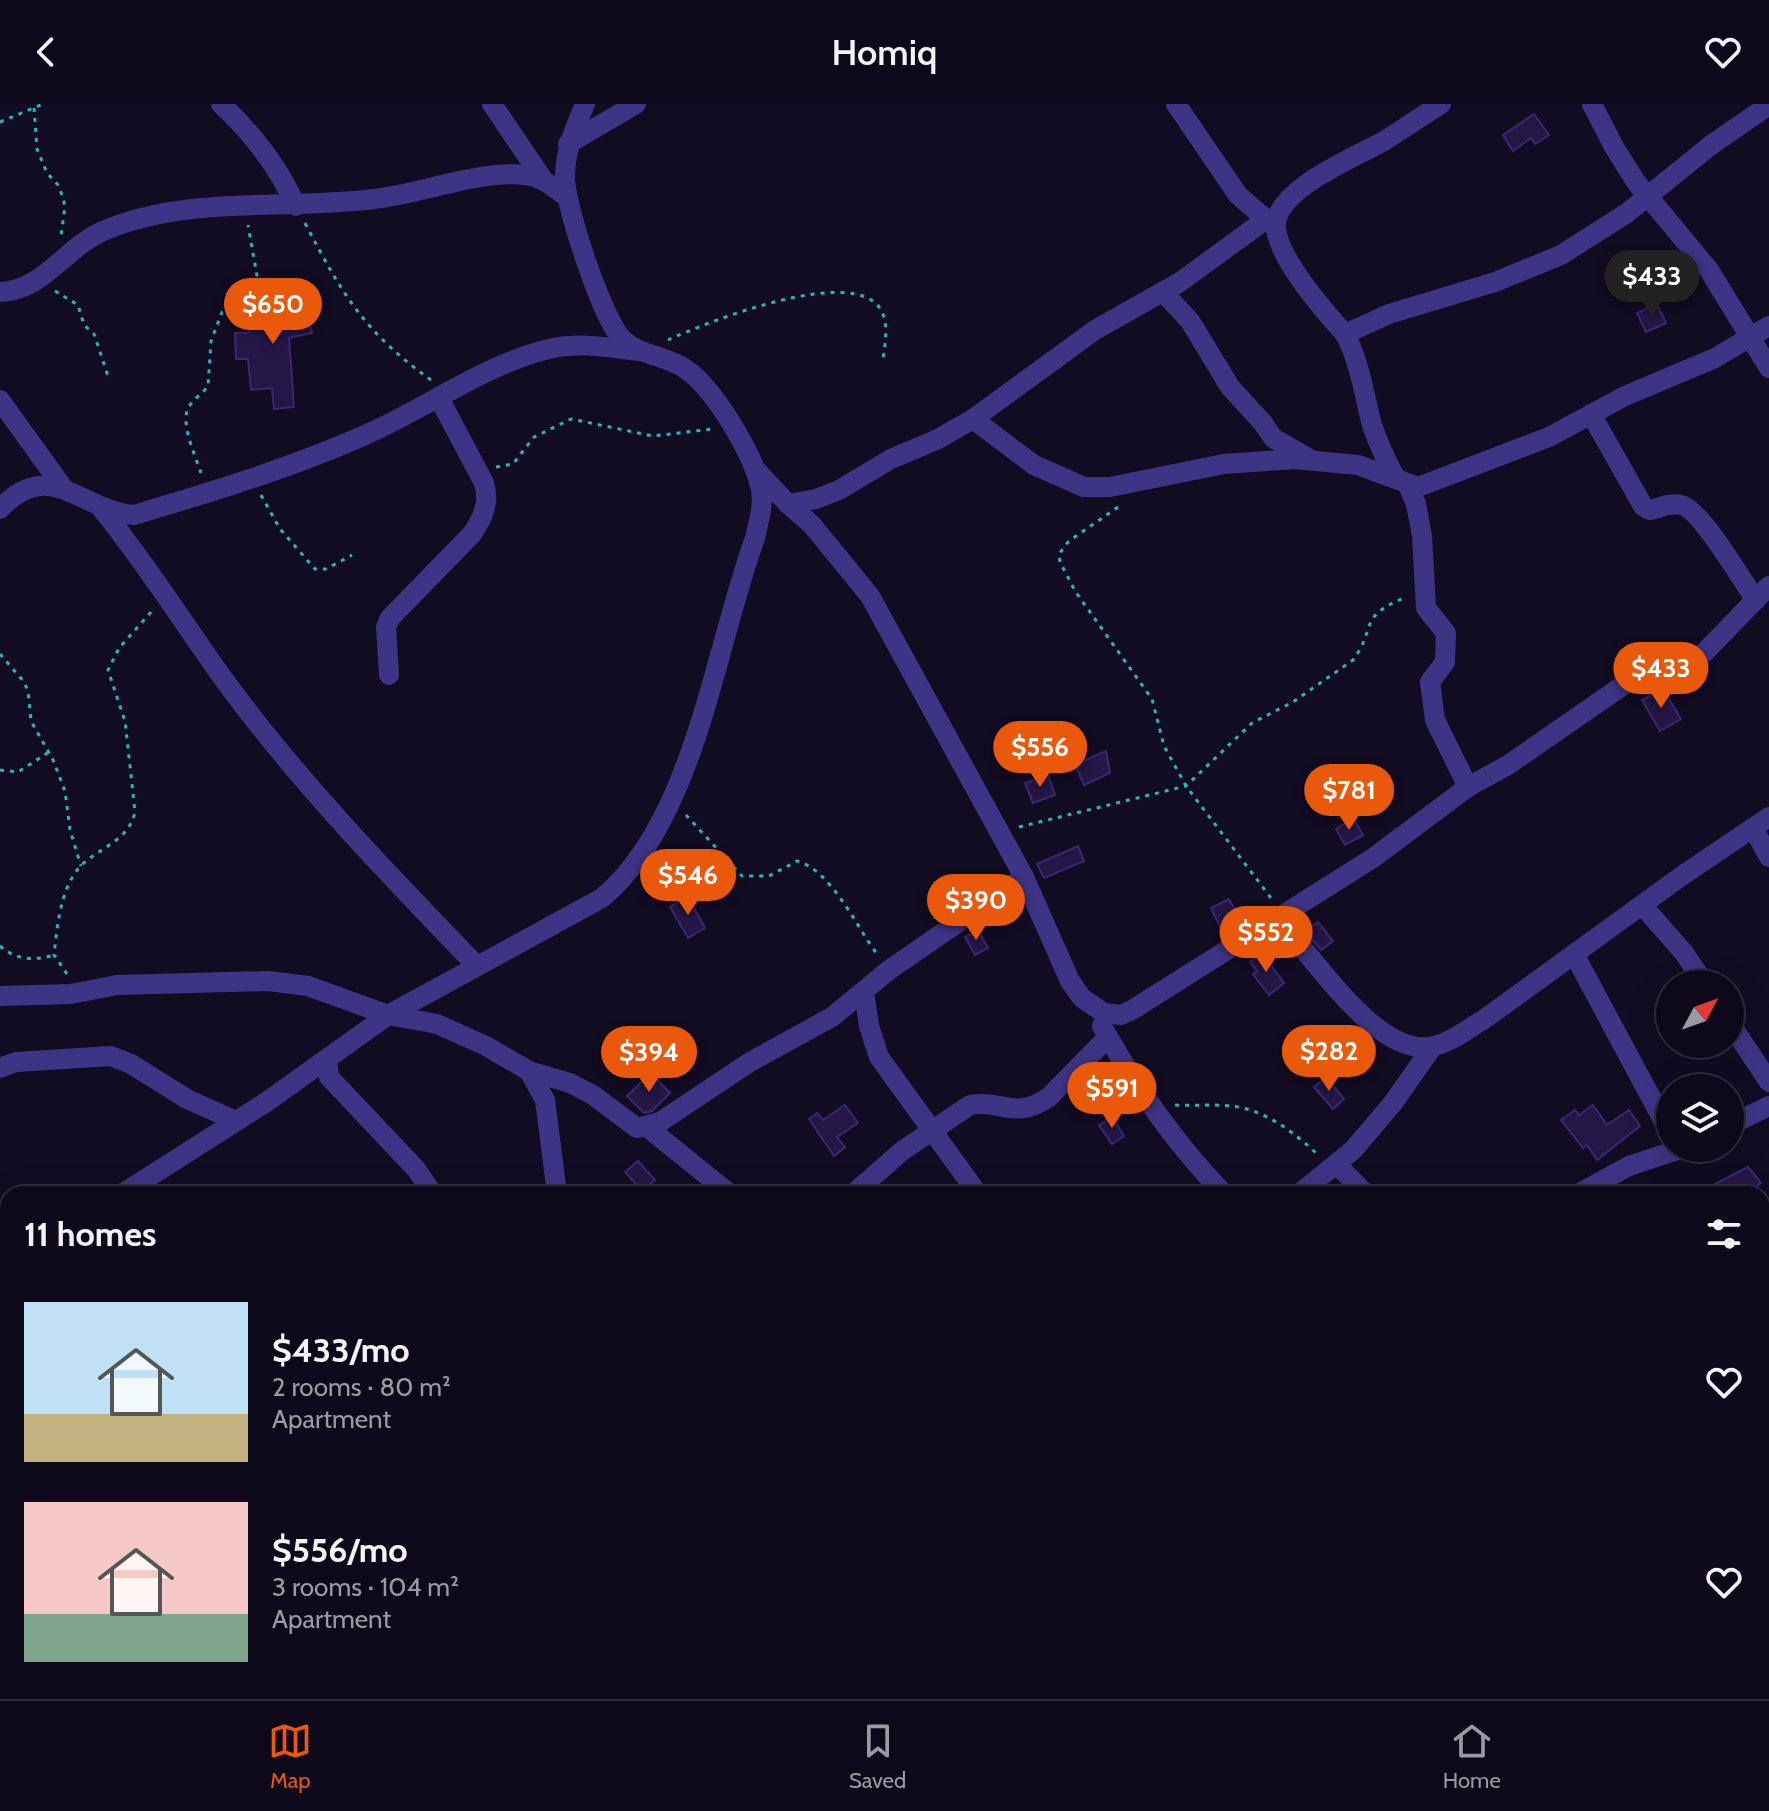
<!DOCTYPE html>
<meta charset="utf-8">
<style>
body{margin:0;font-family:Cabin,sans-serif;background:#171223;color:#f1f3f6;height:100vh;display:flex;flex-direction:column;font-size:30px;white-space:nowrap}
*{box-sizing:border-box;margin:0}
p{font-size:26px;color:#9b9aa2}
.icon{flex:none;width:44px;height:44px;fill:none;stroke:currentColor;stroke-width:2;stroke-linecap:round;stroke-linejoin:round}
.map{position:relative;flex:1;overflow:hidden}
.side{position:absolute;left:0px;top:1082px;width:1770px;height:514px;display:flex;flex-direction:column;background:#0e091a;border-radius:24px 24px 0 0;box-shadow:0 8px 32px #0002,0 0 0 2px #2e2a39}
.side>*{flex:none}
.needle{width:52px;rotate:49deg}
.fabs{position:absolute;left:1656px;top:866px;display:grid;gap:16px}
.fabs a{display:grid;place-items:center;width:88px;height:88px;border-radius:50%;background:#0e091a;box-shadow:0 8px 32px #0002,0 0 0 2px #2e2a39;font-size:40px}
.price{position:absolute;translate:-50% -68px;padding:0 18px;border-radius:28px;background:#ea580c;color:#fff;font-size:26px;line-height:52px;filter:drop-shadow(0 2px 4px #0008)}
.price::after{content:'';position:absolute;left:50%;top:48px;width:24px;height:18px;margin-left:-12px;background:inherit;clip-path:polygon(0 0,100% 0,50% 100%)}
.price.on{background:#222;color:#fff}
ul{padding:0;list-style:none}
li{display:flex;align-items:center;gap:24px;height:200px;padding:0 24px}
li span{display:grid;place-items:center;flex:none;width:224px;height:160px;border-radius:0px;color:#555}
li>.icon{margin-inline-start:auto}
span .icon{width:96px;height:96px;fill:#fffc;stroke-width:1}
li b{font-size:34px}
h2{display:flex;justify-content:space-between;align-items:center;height:96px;padding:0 24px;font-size:34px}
header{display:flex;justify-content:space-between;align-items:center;height:104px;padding:0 24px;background:#0e091a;font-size:36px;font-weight:600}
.tab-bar{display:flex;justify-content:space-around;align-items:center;height:112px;border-top:2px solid #2e2a39;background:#0e091a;font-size:22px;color:#9b9aa2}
.tab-bar a{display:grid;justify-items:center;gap:4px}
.tab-bar .on{color:#ea580c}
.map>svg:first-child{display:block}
</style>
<header><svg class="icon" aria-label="back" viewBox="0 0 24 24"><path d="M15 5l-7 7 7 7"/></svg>Homiq<svg class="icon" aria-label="heart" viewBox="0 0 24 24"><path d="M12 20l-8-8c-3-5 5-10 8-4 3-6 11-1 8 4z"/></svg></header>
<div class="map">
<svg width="1769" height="1595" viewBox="0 0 1769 1595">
<rect width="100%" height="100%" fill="#120c23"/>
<g fill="#241745" stroke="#3d2773" stroke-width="2">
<path d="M1534,10l15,21 -14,9 -4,-6 -18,13 -10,-16z"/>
<path d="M298,192l2,18 7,-1 5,20 -23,5 5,69 -20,2 -2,-21 -21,2 -3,-31h-12l-1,-26h15l-1,-26 18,-1 -1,-8z"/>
<path d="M1657,200l9,19 -20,9 -9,-19z"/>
<path d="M1663,585l18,30 -21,12 -18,-31z"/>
<path d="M1106,647l4,22 -26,12 -9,-20z"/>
<path d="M1048,671l7,20 -22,8 -8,-20z"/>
<path d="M1353,714l10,17 -18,10 -9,-16z"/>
<path d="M1078,742l6,15 -40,17 -7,-14z"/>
<path d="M688,793l17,31 -17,10 -18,-31z"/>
<path d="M1229,795l10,19 -19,9 -9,-19z"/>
<path d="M1318,818l15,19 -12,9 -15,-19z"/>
<path d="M978,826l10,18 -13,7 -10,-18z"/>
<path d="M1262,849l22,30 -15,12 -16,-21 4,-3 -7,-9z"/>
<path d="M651,969l19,20 -18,18 -8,2 -17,-17z"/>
<path d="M1326,973l18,22 -11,10 -19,-22z"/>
<path d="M845,1001l13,18 -21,14 8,10 -11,9 -25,-37 8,-6 6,7z"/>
<path d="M1593,1001l14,20 22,-15 11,16 -43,34 -10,-15 -4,3 -22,-28 14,-10 4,5z"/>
<path d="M1112,1013l12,19 -12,8 -13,-19z"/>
<path d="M638,1057l17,19 -13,11 -17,-19z"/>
<path d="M1748,1063l13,16 -15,11h-50z"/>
</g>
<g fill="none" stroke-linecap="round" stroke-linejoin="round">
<g stroke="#26b6bb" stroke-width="3" stroke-dasharray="4 6" stroke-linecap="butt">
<path d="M34,4l3,41 10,24 11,12 4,10 3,11 -4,30"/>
<path d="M0,18l43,-18"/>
<path d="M305,119c37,71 59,109 126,157"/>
<path d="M55,187l23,14 6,20 10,9 15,45"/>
<path d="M668,236c37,-17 186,-77 213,-30 8,15 4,33 2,49"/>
<path d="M496,363l17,-3 21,-27 37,-18 82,17 59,-7"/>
<path d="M201,369c-5,-16 -23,-53 -11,-68 5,-7 13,-12 18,-19l3,-45 11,-29 27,-12 8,-7v-17l-9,-51"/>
<path d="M261,391l19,34 35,40h11l26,-14"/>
<path d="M1118,403l-49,34 -10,13 1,8 15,29 77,108 12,47 22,40 85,112"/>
<path d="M0,550l24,28 4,9 3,30 22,39 12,31 5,39 11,36"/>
<path d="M0,666l18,2 31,-20"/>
<path d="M686,711l56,61h27l28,-15c34,9 59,65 80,93"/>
<path d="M1019,723l167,-41 66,-63 41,-21 60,-42c24,-32 4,-43 51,-62"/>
<path d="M0,842c16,14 34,15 54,9"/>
<path d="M67,870l-13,-19c3,-27 6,-64 24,-86 19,-22 50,-26 57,-57l-10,-91 -17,-51 11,-22 33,-37"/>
<path d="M1175,1001c19,1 38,-1 56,1 33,3 64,27 86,48"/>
<path d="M0,1313l8,9"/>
<path d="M0,1327l8,-2"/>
<path d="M554,1588l13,7"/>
</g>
<g stroke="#3e3485" stroke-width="20">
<path d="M221,0c31,29 57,62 75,102"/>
<path d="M492,0l52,77"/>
<path d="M1176,0l62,91 38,33"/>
<path d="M1592,0l22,43 22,35 73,88 60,98"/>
<path d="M568,40l68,-40"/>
<path d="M0,188c43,-1 66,-45 103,-61 83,-36 183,-21 271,-32 47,-5 105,-29 151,-24 16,1 29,13 42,22"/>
<path d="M1163,188l27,29 40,66 33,36 10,15 35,20"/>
<path d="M1345,230l44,-20 106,-32 66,-27 66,-42 84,-68 58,-40"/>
<path d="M0,296l64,89"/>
<path d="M1591,310l52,92 7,4c9,-2 22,-8 31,-5 20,4 61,76 75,95"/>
<path d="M973,315l61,46 50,22h26l114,-23 71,-5 63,6 60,22 131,-50 76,-41 90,-38 54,-32"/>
<path d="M758,368l30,32 24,21 58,71 154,281 46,104 12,17 22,15 17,2 11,-5 241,-152 95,-71 40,-22 117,-81 61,-19 15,-9 68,-70"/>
<path d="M1395,373c-9,-17 -17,-34 -23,-52 -8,-31 -12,-62 -27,-91 -20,-22 -69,-78 -69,-108 -1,-37 80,-69 108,-85 19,-12 38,-25 57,-37"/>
<path d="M1408,381l8,19 6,32 4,72 20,25 -1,29 -15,20 5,38 33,67"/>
<path d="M788,400l28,-5 23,-9 52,-31 47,-20 35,-20 122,-89 85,-48 85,-62"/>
<path d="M101,404c44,54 81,113 121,169 76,104 165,196 254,288"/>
<path d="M0,405c49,-54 81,2 134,6 77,-23 157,-47 231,-80 62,-27 121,-72 188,-87 28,-6 58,0 86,3"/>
<path d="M389,571l-3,-48 4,-9 82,-84c11,-16 18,-32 12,-51l-45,-85"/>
<path d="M1753,724l16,29"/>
<path d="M1643,802l41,47 21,31"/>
<path d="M1278,816c35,34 99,140 156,126 18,-4 33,-17 49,-26l200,-145 86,-58"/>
<path d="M1574,850l96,179"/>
<path d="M864,888l5,34 10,31 99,137"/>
<path d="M0,892l71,-2 46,-9 152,-4 39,5 80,29 214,-117c92,-76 113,-251 153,-360 3,-15 9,-32 6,-48 -6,-34 -48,-104 -77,-122 -18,-12 -44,-13 -61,-28 -20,-19 -60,-138 -58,-166 1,-26 10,-46 20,-70"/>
<path d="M1730,919l39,59"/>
<path d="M1102,922c33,60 74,118 122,168"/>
<path d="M327,956l2,17 87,92 17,25"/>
<path d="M0,964l16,-6 95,-6 20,8 56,35 49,22"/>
<path d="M529,967l16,29 12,94"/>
<path d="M1730,1021l39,-19"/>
<path d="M647,1023l83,67"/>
<path d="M1337,1061l29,29"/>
<path d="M122,1090l143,-91 123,-88 49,9 49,22 43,25 41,12 23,12 44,33 23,-6 90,-60 82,-45 57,-47 135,-93"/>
<path d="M853,1090l49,-43 68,-46c32,-6 45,16 79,-8l59,-60"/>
<path d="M1299,1090l54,-44 40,-47 40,-57"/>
<path d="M1578,1090l51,-28 54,-18"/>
<path d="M1762,1141l7,-3"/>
<path d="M0,1177l8,-6"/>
<path d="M1762,1307l7,4"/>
<path d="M516,1588l1,7"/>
<path d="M743,1588l3,7"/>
<path d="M967,1588l3,7"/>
<path d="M1646,1588l3,7"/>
<path d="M84,1595l13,-7"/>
<path d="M1398,1595l12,-7"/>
</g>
<g stroke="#ff498f" stroke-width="24">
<path d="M1762,1357l7,-4"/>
<path d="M1320,1595l13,-7"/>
</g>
</g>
</svg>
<div class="fabs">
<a><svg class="needle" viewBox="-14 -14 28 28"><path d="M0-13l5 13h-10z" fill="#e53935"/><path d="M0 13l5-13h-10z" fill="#9b9aa2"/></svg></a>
<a><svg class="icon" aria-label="layers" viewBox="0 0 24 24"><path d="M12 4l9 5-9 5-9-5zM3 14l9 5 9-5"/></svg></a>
</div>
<b class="price on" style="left:1652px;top:214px">$433</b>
<b class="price" style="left:273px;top:242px">$650</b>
<b class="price" style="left:1661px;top:606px">$433</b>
<b class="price" style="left:1040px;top:685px">$556</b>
<b class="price" style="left:1349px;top:728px">$781</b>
<b class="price" style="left:688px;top:813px">$546</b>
<b class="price" style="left:976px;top:838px">$390</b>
<b class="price" style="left:1266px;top:870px">$552</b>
<b class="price" style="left:1329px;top:989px">$282</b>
<b class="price" style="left:649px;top:990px">$394</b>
<b class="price" style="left:1112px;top:1026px">$591</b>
<section class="side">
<h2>11 homes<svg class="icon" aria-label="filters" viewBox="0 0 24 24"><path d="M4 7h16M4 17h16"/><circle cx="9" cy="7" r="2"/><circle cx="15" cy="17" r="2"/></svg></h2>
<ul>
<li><span style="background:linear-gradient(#bfe0f5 70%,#c2b280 0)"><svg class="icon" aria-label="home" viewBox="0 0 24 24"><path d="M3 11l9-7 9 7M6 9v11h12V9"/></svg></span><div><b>$433/mo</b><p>2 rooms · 80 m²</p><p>Apartment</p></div><svg class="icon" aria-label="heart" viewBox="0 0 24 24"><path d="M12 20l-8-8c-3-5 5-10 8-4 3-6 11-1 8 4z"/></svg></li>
<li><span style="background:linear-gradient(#f6c9c9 70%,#7fa58c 0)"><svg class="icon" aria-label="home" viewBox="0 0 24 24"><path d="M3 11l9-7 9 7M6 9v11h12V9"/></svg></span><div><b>$556/mo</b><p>3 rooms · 104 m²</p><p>Apartment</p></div><svg class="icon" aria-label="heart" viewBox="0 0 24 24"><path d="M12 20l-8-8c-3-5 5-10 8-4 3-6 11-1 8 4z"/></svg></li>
</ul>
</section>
</div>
<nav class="tab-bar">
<a class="on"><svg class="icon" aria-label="map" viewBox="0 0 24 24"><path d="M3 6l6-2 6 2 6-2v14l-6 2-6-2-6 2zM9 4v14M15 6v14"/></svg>Map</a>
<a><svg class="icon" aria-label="saved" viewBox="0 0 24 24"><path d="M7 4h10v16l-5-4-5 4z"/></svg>Saved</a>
<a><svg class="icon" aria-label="home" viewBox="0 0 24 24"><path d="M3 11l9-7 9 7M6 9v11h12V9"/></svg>Home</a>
</nav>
